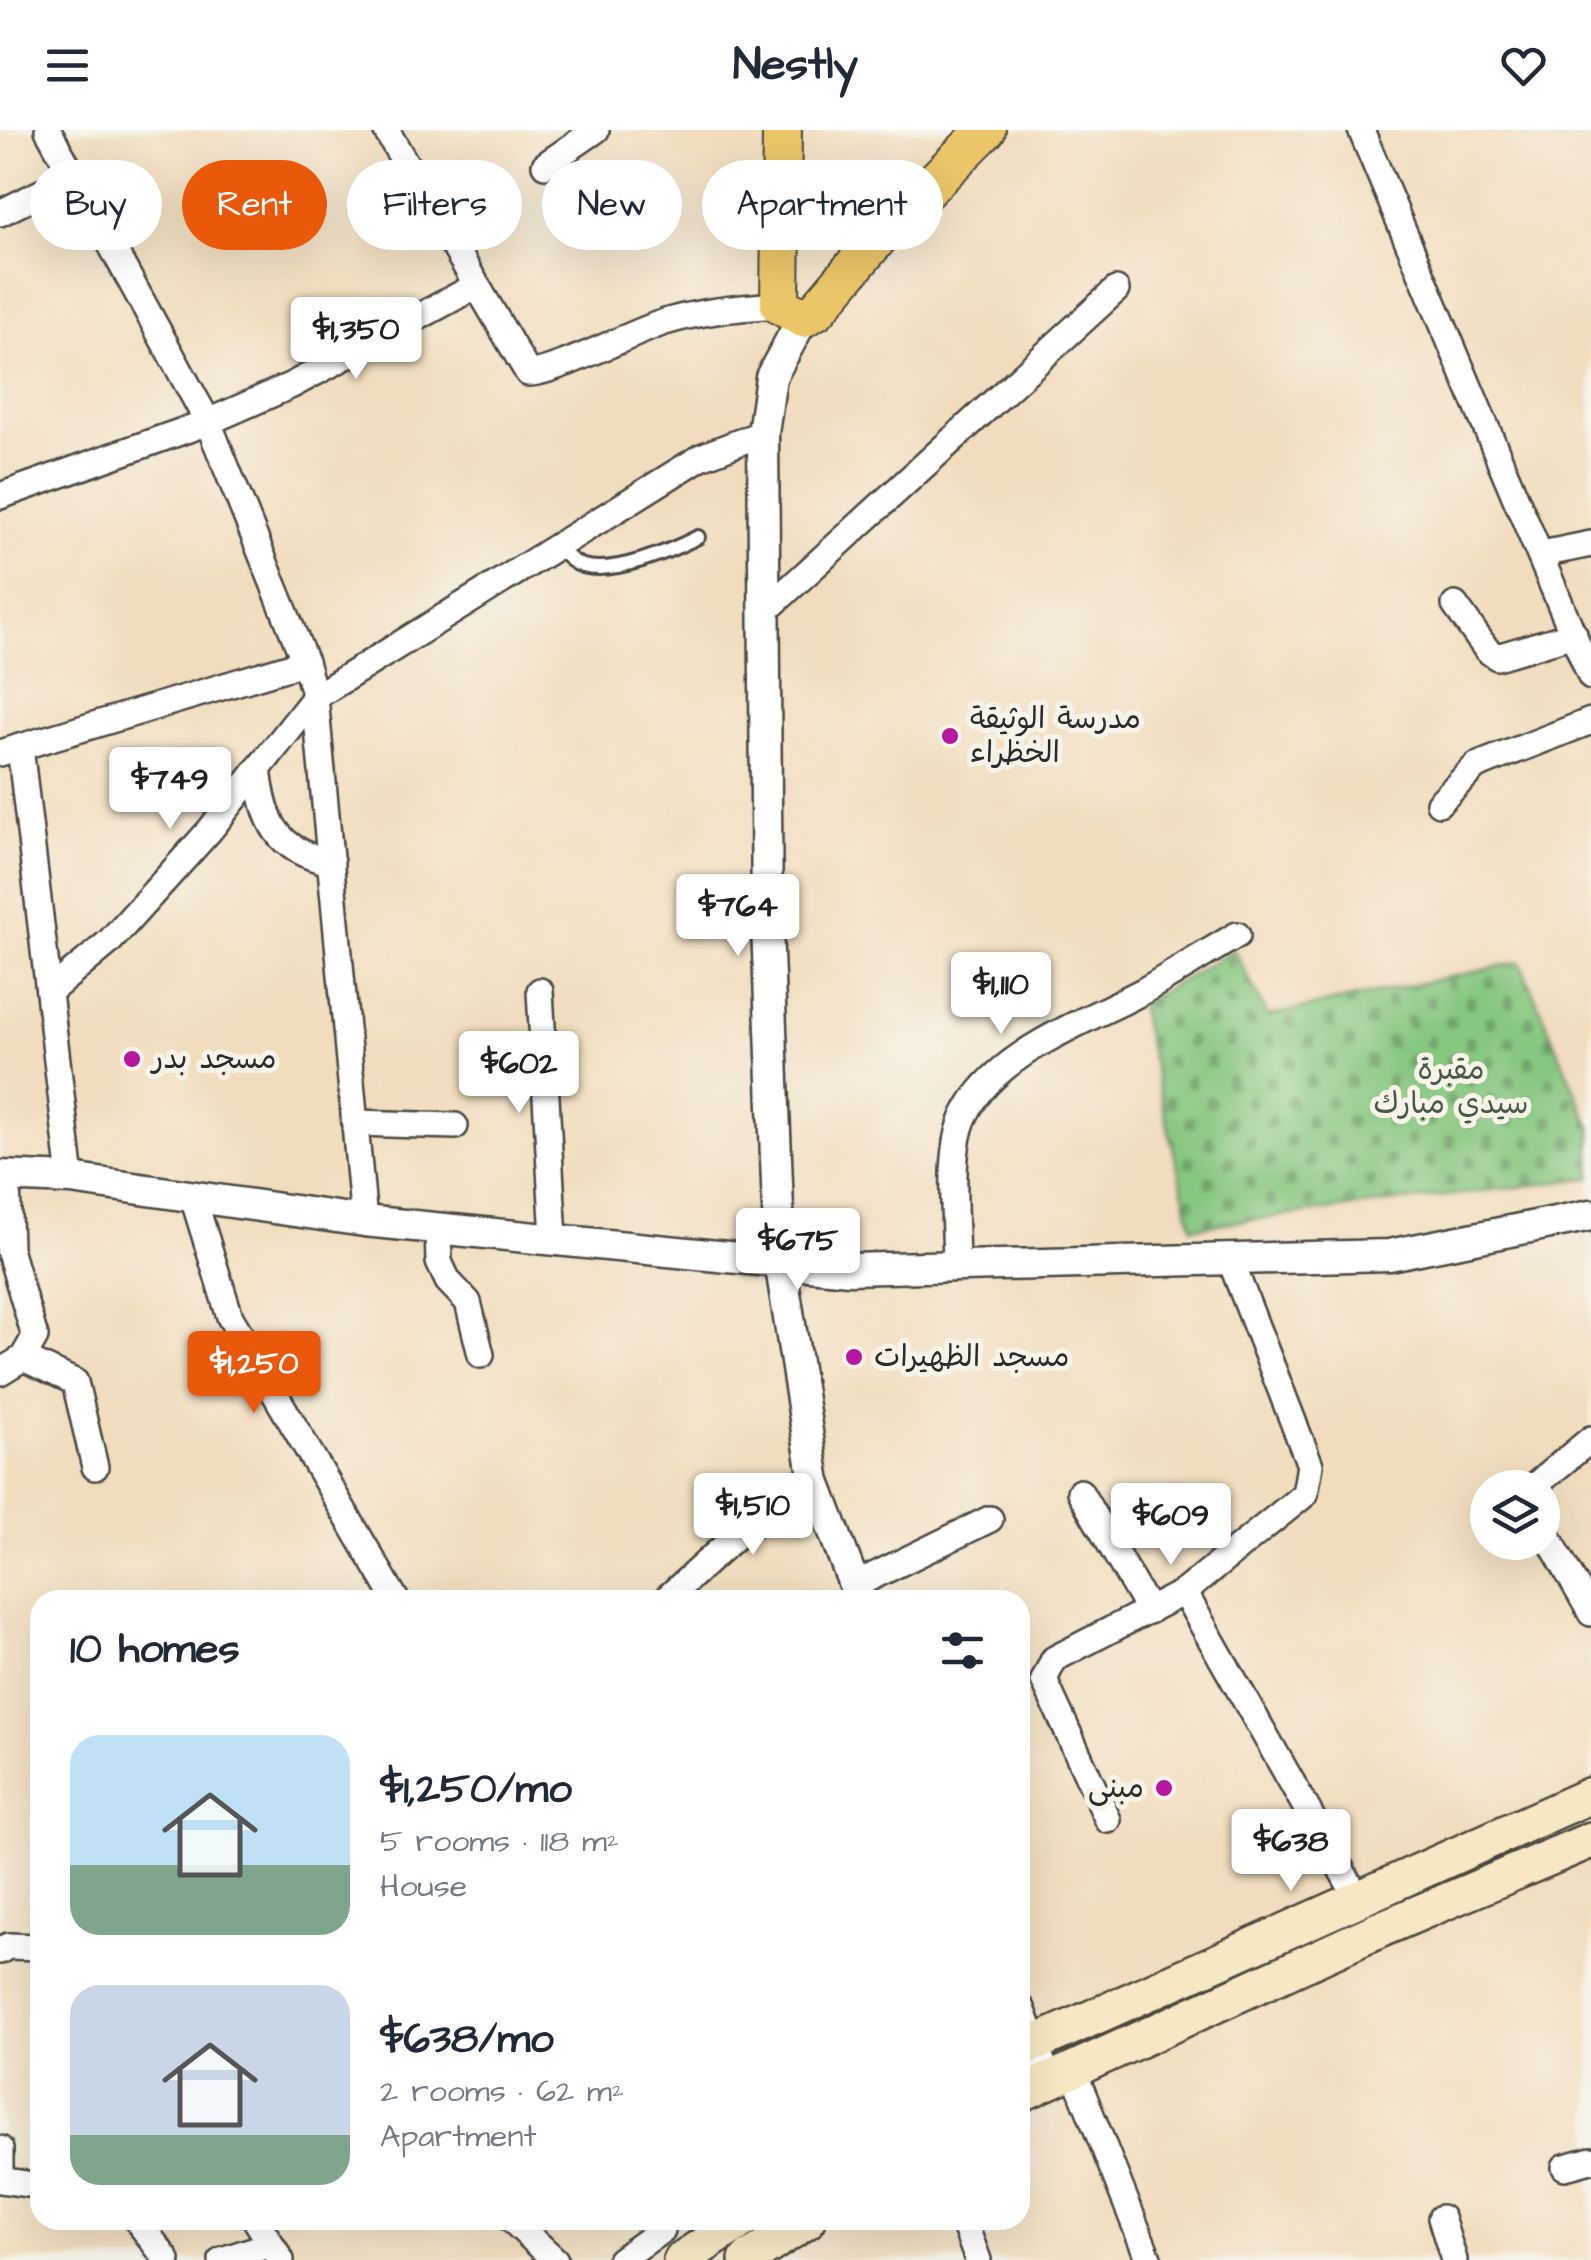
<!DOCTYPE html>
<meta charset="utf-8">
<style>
body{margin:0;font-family:"Architects Daughter","Playpen Sans Arabic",sans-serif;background:#f6f6f7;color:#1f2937;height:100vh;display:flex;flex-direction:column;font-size:38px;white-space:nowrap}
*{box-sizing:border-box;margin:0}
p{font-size:32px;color:#747a83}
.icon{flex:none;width:55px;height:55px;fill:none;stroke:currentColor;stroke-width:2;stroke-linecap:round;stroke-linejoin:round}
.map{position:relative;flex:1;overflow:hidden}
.panel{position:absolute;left:30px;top:1460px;width:1000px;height:640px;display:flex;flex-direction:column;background:#fff;border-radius:30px;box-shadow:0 10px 40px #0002}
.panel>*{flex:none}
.guide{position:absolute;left:30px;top:30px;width:1000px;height:90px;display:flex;gap:20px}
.fabs{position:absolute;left:1470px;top:1340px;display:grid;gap:20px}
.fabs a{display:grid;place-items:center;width:90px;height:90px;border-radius:50%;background:#fff;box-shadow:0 10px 40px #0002;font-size:50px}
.price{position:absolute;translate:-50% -85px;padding:0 22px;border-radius:10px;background:#fff;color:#222;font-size:32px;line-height:65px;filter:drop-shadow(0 2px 5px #0008)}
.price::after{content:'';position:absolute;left:50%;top:60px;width:30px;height:22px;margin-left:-15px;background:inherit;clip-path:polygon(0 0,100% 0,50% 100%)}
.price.selected{background:#ea580c;color:#fff}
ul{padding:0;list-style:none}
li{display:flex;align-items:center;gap:30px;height:250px;padding:0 40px}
li span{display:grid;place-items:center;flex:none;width:280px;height:200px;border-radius:30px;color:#555}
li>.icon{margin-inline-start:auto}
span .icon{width:120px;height:120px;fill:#fffc;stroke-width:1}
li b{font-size:42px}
h2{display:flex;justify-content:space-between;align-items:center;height:120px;padding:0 40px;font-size:42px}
.chip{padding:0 35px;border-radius:45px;background:#fff;box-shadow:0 10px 40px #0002;font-size:35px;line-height:90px}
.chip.selected{background:#ea580c;color:#fff}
header{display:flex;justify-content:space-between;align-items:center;height:130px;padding:0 40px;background:#fff;font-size:45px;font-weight:700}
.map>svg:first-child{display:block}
</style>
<header><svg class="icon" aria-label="menu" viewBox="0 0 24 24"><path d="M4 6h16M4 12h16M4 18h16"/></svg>Nestly<svg class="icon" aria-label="heart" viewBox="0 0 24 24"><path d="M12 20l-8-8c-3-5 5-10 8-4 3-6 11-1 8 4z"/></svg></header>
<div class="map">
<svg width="1591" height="2130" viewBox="0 0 1591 2130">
<defs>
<pattern id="cemetery-stones" width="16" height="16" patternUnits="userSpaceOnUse" patternTransform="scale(2.5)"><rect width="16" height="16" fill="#87c880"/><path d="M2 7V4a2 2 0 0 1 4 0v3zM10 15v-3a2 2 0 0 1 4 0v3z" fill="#6fa369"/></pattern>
</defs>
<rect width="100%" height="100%" fill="#f7f3e8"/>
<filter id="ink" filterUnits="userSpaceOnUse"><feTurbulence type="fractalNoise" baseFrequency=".01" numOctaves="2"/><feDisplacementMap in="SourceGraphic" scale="20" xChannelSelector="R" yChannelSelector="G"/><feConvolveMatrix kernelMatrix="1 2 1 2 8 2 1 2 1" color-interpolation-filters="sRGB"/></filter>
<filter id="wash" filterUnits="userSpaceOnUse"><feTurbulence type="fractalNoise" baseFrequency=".0048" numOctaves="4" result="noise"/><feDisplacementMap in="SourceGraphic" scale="40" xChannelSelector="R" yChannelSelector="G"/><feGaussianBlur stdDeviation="2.25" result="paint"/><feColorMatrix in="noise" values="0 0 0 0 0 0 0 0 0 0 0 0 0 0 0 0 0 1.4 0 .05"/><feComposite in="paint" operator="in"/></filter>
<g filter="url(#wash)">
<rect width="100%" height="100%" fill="#f1ddbe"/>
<path fill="url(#cemetery-stones)" stroke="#597a56" stroke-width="2.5" d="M1234,820l34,66 252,-54 71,166v50l-399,49 -53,-222z"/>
</g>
<g filter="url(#ink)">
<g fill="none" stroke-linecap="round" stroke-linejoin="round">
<defs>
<path id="service" d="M557,417c8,7 15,16 26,19 31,9 87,-15 115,-29"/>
<g id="minor">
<path d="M48,0l160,292 97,240 10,35 49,524"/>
<path d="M386,0l142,243c24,1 105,-41 137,-51 36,-11 78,-15 115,-17"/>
<path d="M1361,0l230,547"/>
<path d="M545,35l51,-35"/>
<path d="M0,83l73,-36"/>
<path d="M0,366l208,-74 84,-37 184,-99"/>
<path d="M1542,424l49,-10"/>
<path d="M1455,475l32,45 10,7 77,-23"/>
<path d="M764,482l352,-322"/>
<path d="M20,617l51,432"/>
<path d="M0,623l305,-91"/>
<path d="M258,639c6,52 18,82 73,93"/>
<path d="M1439,673l37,-37 115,-45"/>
<path d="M540,861l14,248"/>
<path d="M49,862l60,-50 101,-112 105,-133 386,-240 62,-24"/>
<path d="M355,993l100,3"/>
<path d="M193,1067l37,120 166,283"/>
<path d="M438,1097l1,35 9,19 20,21 13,53"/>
<path d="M956,1136c0,-42 -9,-114 9,-151 31,-64 122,-93 180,-125 31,-18 61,-37 92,-55"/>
<path d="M23,1228l52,24 20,85"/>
<path d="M0,1242l23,-14 12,-21 -26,-88 -2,-73"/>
<path d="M1532,1358l59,-49"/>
<path d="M1080,1362l69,119"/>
<path d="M1542,1396l49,87"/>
<path d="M855,1455l135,-66"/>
<path d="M1184,1462l175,309"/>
<path d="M665,1470l73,-66 77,-52"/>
<path d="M1108,1690l-64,-140 10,-21 130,-67 121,-98 5,-29 -80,-206"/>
<path d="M0,1821l8,-5 32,1"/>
<path d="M1072,1937l77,193"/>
<path d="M0,2019v21"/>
<path d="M1565,2037l26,-7"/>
<path d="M0,2050l40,6"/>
<path d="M1441,2088l13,42"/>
<path d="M137,2090l30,40"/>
<path d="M256,2090l25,40"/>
<path d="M512,2090l43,40"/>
<path d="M963,2090l15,40"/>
<path d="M222,2130l49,-16"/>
<path d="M620,2130l42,-30"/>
</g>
<g id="tertiary">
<path d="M803,188l-32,59 -8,56 4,493 13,335 35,221 45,118"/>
<path d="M0,1046l71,3 293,42 485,48 540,-14 202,-40"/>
<path d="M1020,1880l26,69"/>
</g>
<g id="secondary">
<path d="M1020,1920l571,-255"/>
<path d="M1020,1964l361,-165 210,-89"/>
<path d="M681,2130l61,-40"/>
<path d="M747,2130l61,-40"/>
</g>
<path id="primary" d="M782,0l-2,175 23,13 14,-8 60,-71 109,-109"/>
</defs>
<use href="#service" stroke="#494641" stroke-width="18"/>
<use href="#minor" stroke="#494641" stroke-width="30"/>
<use href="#tertiary" stroke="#494641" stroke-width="35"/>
<use href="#secondary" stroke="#494641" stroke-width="40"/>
<use href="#primary" stroke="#494641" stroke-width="42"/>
<use href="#service" stroke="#fff" stroke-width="12"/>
<use href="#minor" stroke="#fff" stroke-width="25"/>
<use href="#tertiary" stroke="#fff" stroke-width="30"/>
<use href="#secondary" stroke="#f7e8c3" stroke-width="35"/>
<use href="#primary" stroke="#ebc669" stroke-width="38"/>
</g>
</g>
<g fill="#b5179e" stroke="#f7f3e8" stroke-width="4">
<circle cx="950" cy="606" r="10"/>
<circle cx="132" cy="929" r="10"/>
<circle cx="854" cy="1227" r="10"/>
<circle cx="1164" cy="1658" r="10"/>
</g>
<g text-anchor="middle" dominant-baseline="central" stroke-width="10" stroke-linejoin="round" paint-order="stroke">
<g font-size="30" fill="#2b2b2b" stroke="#f7f3e8" text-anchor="start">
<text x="970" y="589">مدرسة الوثيقة<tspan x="970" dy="34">الخظراء</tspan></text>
<text x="152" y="929">مسجد بدر</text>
<text x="874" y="1227">مسجد الظهيرات</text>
<text x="1144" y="1658" text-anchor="end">مبنى</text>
</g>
<g font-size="30" fill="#475a44" stroke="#f7f3e8">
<text x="1451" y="940">مقبرة<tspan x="1451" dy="34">سيدي مبارك</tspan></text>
</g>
</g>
</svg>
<div class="fabs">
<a><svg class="icon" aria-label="layers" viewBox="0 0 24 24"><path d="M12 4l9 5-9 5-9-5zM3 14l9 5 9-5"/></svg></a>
</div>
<b class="price" style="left:356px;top:252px">$1,350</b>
<b class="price" style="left:170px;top:702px">$749</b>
<b class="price" style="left:738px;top:829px">$764</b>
<b class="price" style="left:1001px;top:907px">$1,110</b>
<b class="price" style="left:519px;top:986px">$602</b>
<b class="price" style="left:798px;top:1163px">$675</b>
<b class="price selected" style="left:254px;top:1286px">$1,250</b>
<b class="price" style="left:753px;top:1428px">$1,510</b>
<b class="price" style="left:1171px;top:1438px">$609</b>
<b class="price" style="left:1291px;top:1764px">$638</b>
<div class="guide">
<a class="chip">Buy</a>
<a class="chip selected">Rent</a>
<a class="chip">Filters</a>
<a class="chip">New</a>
<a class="chip">Apartment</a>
</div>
<section class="panel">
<h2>10 homes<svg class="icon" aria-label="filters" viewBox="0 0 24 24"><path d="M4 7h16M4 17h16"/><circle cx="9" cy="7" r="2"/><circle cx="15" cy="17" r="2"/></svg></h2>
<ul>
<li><span style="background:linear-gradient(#bfe0f5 65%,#7fa58c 0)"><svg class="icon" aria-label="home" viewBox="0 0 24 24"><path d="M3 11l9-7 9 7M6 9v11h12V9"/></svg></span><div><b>$1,250/mo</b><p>5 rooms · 118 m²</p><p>House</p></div></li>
<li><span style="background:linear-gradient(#c9d6e8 75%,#7fa58c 0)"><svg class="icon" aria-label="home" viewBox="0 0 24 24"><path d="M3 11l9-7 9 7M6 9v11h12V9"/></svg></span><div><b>$638/mo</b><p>2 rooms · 62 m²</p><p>Apartment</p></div></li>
</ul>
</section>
</div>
